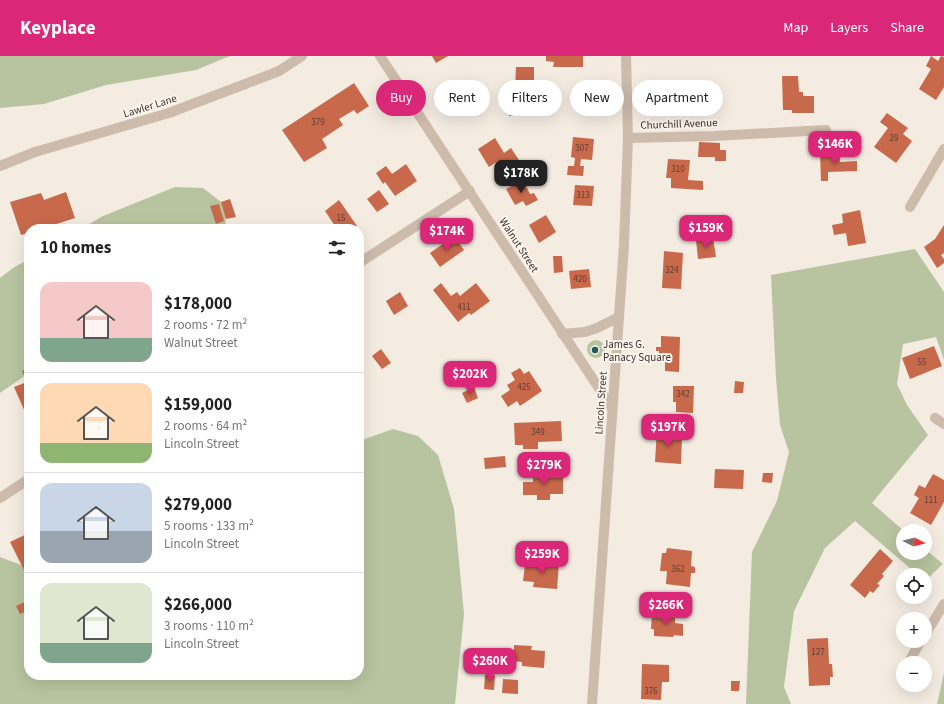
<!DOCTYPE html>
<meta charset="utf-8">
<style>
body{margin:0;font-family:"Source Sans 3",sans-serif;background:#f6f6f6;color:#222;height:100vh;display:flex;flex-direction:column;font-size:15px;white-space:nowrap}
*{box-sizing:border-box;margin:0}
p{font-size:13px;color:#767676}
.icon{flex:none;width:22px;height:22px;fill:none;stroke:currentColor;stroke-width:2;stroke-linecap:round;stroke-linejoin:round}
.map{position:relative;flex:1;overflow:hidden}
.drawer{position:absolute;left:24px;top:168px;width:340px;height:456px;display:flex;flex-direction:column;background:#fff;border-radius:16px;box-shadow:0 4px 16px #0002}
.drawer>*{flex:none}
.hud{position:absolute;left:376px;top:24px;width:380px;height:36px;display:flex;gap:8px}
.needle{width:26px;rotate:96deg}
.tools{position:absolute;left:896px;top:468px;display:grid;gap:8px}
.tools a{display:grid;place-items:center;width:36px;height:36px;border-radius:50%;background:#fff;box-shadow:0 4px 16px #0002;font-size:20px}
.price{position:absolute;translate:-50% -34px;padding:0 9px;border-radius:8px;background:#db2777;color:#fff;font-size:13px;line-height:26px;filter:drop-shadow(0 1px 2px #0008)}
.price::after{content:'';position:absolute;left:50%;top:24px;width:12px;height:9px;margin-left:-6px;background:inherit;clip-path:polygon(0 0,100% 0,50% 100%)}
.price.current{background:#222;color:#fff}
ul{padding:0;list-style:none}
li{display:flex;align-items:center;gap:12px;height:100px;padding:0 16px}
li+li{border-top:1px solid #e0e0e0}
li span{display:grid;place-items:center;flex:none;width:112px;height:80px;border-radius:12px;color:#555}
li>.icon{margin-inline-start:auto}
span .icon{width:48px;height:48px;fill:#fffc;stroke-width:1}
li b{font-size:17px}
h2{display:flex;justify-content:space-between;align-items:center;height:48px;padding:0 16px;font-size:17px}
.tag{padding:0 14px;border-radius:18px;background:#fff;box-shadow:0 4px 16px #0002;font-size:14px;line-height:36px}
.tag.current{background:#db2777;color:#fff}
header{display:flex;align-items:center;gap:24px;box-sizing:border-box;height:56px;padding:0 20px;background:#db2777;color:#fff}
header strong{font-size:19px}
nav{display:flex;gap:22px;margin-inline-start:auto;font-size:14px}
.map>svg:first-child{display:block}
</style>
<header>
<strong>Keyplace</strong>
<nav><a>Map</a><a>Layers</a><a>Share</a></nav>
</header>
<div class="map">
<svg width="944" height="648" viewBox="0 0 944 648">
<rect width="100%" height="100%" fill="#f4ebe1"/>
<g fill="#b8c4a0">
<path d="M0,0h230l-34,14 -90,15 -62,19 -44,4z"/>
<path d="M175,131l28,1 22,17 1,24h-145l22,-13z"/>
<path d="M915,193l29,43v68l-8,-23 -33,7 -6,40 10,21 21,30 -56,68 32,28h-1v22h22v-4l18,15 -18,17v-6h-7l-63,-54 -30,27 -31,63 -10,76 7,17h-45l6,-152 25,-51 12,-49 -9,-27 -4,-47 -5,-103z"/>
<path d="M29,203v114l-29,20v-115l13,-10z"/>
<circle cx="596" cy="293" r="9"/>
<path d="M393,373l25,7 20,19 16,54 10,105 -9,90h-455v-147l29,11v107h330v-234z"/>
<path d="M944,617v31h-7z"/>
</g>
<g fill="#c8694b">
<path d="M432,0h16l-12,7z"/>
<path d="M546,0h37v11h-30l1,-5 -8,-1z"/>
<path d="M931,0l7,5 3,-5 3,1v30l-8,13 -17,-11 12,-20 -5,-3z"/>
<path d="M516,11h18v23h-19z"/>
<path d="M782,20h16l1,16h4v4h11v17h-22v-3h-9z"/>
<path d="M354,27l15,23 -12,8 -3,-4 -15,9 4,6 -21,14 5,9 -23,14 -22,-32z"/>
<rect x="509" y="43" width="36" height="17"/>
<path d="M887,57l21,15 -5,6 9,7 -16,22 -22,-16 14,-19 -8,-6z"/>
<path d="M573,81l21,2 -2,21 -11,-1 -1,7h4l-1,10 -16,-1 1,-9h6l1,-8 -4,-1z"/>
<path d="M495,82l9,15 7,-5 10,15 -16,9 -7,-11 -9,6 -11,-18z"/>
<path d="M699,86l21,1v7h6v11h-11v-4h-17z"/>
<path d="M839,96l1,10 17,-1v10l-29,1v9h-7l-1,-28z"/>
<path d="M668,103l22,1 -2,20 15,1v9l-32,-2v-10h-5z"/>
<path d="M406,108l11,17 -22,15 -10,-14 -2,2 -7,-11 10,-7 6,8z"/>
<path d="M523,124l7,14 4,-1 4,7 -12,6 -3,-5 -8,4 -9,-16z"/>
<path d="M575,129l19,1 -2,20 -19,-1z"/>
<path d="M379,134l10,14 -12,8 -10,-13z"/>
<path d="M66,136l9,26 -34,11h-12v4l-8,2 -11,-33 31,-9 3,7z"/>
<path d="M230,143l6,18 -10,2 -5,-17z"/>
<path d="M339,144l18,26 -5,3h-15l-12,-18z"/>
<path d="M219,148l5,17 -8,3 -6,-18z"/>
<path d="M860,154l6,33 -18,3 -2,-13 -12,2 -2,-10 11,-2 -1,-9z"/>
<path d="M546,159l10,17 -17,11 -10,-18z"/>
<path d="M944,169v28l-3,2 3,4v4l-7,5 -13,-21 11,-8z"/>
<path d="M454,180l10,14 -24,17 -10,-14z"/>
<path d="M713,182l3,19 -18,2 -2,-19z"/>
<path d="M664,195l19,2 -2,36 -19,-1z"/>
<path d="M553,200h9l1,16 -9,1z"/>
<path d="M589,213l2,18 -20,2 -2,-18z"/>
<path d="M441,227l10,13 6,-4 3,4 16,-13 14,18 -19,14 -2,-2 -11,9 -25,-32z"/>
<path d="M400,236l8,14 -14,9 -8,-14z"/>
<path d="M661,280l19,1 -1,35 -14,-1v-9h-7l1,-11h-3v-4h5z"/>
<path d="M934,290l8,20 -32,13 -8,-21z"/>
<path d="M381,293l10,14 -9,6 -10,-13z"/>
<path d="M29,312v42l-4,2 -11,-25 13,-5 -5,-11z"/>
<path d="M520,312l4,6 5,-3 13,20 -22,15 -3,-5 -9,6 -7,-11 9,-6 -3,-5 8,-5 -4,-7z"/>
<path d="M735,325l9,1 -1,11h-9z"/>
<path d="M673,330h21l-1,27 -17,-1v-10h-3z"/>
<path d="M474,331l4,11 -11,5 -5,-10z"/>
<path d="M561,365l1,20 -24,1v7h-15v-4h-8l-1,-22z"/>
<path d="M657,373l11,1v7h14l-1,27 -26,-2z"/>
<path d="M505,400l1,11 -21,2 -1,-11z"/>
<path d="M715,413l29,1 -1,19 -29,-1z"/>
<path d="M563,417v21h-13v6h-13v-5h-14v-13h10v-8z"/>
<path d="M763,417h10l-1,10 -10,-1z"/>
<path d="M933,418l11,6v22l-13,23 -21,-12 9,-15 -5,-3 5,-10 6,3z"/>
<path d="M29,477v37l-4,2 -15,-30z"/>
<path d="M667,492l25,3 -1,15 4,1v6h-4l-1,14 -24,-3 1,-13h-7l2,-18h4z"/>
<path d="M880,493l13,12 -11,13 2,2 -7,8 3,1 -7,8 -3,-2 -5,7 -15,-13z"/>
<path d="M536,505l23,2 -2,26 -24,-2 1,-5 -11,-1 2,-16h10z"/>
<path d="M27,545l2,9 -9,4 -4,-8z"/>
<path d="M652,557l23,2v8l8,1v12l-9,-1 -1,2 -19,-1v-7h-3z"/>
<path d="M828,582l1,26h3l1,13h-3v8l-21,1 -2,-47z"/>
<path d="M514,589l18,1 -1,4 14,1 -1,17 -22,-2v-4l-20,-2v-10l12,1z"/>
<path d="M642,608l27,1v17h-7l-1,18 -20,-1z"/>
<path d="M485,619l10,1 -1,14 -10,-1z"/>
<path d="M503,623l15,1v14l-16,-1z"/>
<path d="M731,625h9l-1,10h-8z"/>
</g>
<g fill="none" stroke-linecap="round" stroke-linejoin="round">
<g stroke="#cdbbac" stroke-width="10">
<path d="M628,82l86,-2 112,-6"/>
<path d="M0,110l35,-14 134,-39 110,-42 23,-15"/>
<path d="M910,151l34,-58"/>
<path d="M359,207l111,-72"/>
<path d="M562,278l23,-2 12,-4 22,-11"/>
<path d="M935,362l9,6"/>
<path d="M0,442l29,-19"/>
<path d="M925,579l19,-31"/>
<path d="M908,607l13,-22"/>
</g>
<g stroke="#cdbbac" stroke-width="10">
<path d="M380,0l232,352"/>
<path d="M592,648l32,-459 4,-107 -2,-82"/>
</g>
</g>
<circle fill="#1f5a5e" stroke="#fbf5ee" stroke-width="1.5" cx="595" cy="294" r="4"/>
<g text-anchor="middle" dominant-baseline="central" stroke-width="4" stroke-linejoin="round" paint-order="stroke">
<g font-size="9" fill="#5e3e33">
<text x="318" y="66">379</text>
<text x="894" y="82">29</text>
<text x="582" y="92">307</text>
<text x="678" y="113">310</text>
<text x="583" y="139">313</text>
<text x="341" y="162">15</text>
<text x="672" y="214">324</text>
<text x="580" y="223">420</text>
<text x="464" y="251">411</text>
<text x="922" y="306">55</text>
<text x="524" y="331">425</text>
<text x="683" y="338">342</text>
<text x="538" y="376">349</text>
<text x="931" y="444">111</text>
<text x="678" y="513">362</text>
<text x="818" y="596">127</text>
<text x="651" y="635">376</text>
</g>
<g font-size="11" fill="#3b302b" stroke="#fbf5ee">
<text transform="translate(150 50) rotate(-17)">Lawler Lane</text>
<text transform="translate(679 68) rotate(-2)">Churchill Avenue</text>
<text transform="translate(519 189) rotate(57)">Walnut Street</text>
<text transform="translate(601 347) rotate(-86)">Lincoln Street</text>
</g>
<g font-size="11" fill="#3b302b" stroke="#fbf5ee" text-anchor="start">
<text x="603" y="288">James G.<tspan x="603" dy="13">Panacy Square</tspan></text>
</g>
</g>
</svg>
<div class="tools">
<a><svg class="needle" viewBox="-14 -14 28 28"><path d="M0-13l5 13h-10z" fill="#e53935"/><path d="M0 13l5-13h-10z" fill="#767676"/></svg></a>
<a><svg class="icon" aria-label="locate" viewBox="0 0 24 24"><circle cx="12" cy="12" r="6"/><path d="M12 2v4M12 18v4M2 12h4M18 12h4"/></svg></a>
<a>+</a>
<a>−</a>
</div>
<b class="price" style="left:835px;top:109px">$146K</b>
<b class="price current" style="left:521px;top:138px">$178K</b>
<b class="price" style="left:706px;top:193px">$159K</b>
<b class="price" style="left:447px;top:196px">$174K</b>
<b class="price" style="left:470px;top:339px">$202K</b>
<b class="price" style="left:668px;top:392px">$197K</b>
<b class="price" style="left:544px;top:430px">$279K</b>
<b class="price" style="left:542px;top:519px">$259K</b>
<b class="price" style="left:666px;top:570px">$266K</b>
<b class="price" style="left:490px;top:626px">$260K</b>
<div class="hud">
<a class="tag current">Buy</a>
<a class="tag">Rent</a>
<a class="tag">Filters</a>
<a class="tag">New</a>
<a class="tag">Apartment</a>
</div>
<section class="drawer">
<h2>10 homes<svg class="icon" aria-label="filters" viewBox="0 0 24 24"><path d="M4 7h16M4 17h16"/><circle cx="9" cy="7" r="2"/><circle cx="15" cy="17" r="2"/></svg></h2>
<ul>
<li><span style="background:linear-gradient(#f6c9c9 70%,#7fa58c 0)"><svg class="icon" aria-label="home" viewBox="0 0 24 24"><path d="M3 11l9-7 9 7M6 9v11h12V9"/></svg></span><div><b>$178,000</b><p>2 rooms · 72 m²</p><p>Walnut Street</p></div></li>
<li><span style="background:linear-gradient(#ffd9b3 75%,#8fb573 0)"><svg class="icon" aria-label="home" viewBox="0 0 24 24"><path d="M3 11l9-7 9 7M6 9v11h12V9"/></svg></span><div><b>$159,000</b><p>2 rooms · 64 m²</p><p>Lincoln Street</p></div></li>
<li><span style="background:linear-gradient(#c9d6e8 60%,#9aa5b1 0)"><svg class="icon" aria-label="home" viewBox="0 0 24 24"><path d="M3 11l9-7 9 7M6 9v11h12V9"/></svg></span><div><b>$279,000</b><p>5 rooms · 133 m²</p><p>Lincoln Street</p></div></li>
<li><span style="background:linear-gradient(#dfe7d0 75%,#7fa58c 0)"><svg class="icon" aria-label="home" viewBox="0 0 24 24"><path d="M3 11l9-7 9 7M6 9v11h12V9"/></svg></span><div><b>$266,000</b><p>3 rooms · 110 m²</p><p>Lincoln Street</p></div></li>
</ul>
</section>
</div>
